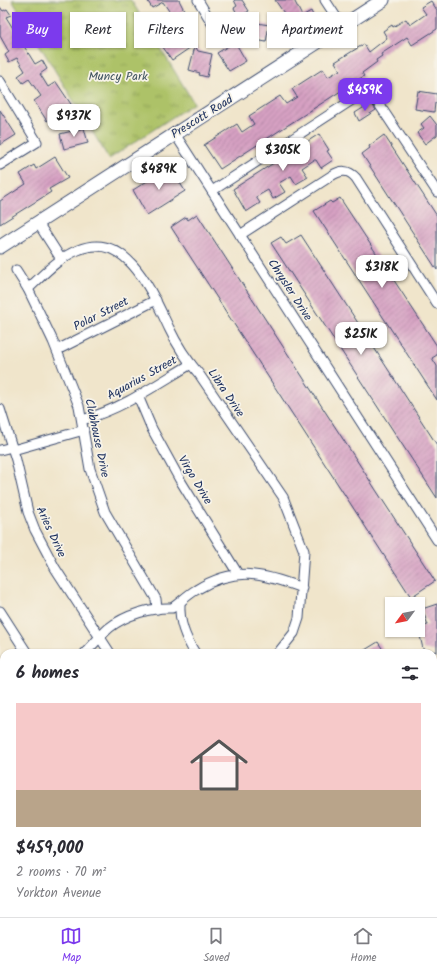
<!DOCTYPE html>
<meta charset="utf-8">
<style>
body{margin:0;font-family:Kalam,sans-serif;background:#f7f7f7;color:#2b2b33;height:100vh;display:flex;flex-direction:column;font-size:15px;white-space:nowrap}
*{box-sizing:border-box;margin:0}
p{font-size:13px;color:#7c7c81}
.icon{flex:none;width:22px;height:22px;fill:none;stroke:currentColor;stroke-width:2;stroke-linecap:round;stroke-linejoin:round}
.map{position:relative;flex:1;overflow:hidden}
.side{position:absolute;left:0px;top:649px;width:437px;height:268px;display:flex;flex-direction:column;background:#fff;border-radius:12px 12px 0 0;box-shadow:0 1px 3px #0004}
.side>*{flex:none}
.banner{position:absolute;left:12px;top:12px;width:413px;height:36px;display:flex;gap:8px}
.needle{width:26px;rotate:238deg}
.tools{position:absolute;left:385px;top:597px;display:grid;gap:8px}
.tools a{display:grid;place-items:center;width:40px;height:40px;border-radius:0px;background:#fff;box-shadow:0 1px 3px #0004;font-size:20px}
.price{position:absolute;translate:-50% -34px;padding:0 9px;border-radius:8px;background:#fff;color:#222;font-size:13px;line-height:26px;filter:drop-shadow(0 1px 2px #0008)}
.price::after{content:'';position:absolute;left:50%;top:24px;width:12px;height:9px;margin-left:-6px;background:inherit;clip-path:polygon(0 0,100% 0,50% 100%)}
.price.current{background:#7c3aed;color:#fff}
ul{padding:0;list-style:none}
li{display:grid;align-content:center;gap:8px;height:212px;padding:0 16px}
li+li{border-top:1px solid #e1e1e2}
li span{display:grid;place-items:center;height:124px;border-radius:0px;color:#555}
li>.icon{margin-inline-start:auto}
span .icon{width:72px;height:72px;fill:#fffc;stroke-width:1}
li b{font-size:17px}
h2{display:flex;justify-content:space-between;align-items:center;height:48px;padding:0 16px;font-size:17px}
.pill{padding:0 14px;border-radius:0px;background:#fff;box-shadow:0 1px 3px #0004;font-size:14px;line-height:36px}
.pill.current{background:#7c3aed;color:#fff}
.tabs{display:flex;justify-content:space-around;align-items:center;height:56px;border-top:1px solid #e1e1e2;background:#fff;font-size:11px;color:#7c7c81}
.tabs a{display:grid;justify-items:center;gap:2px}
.tabs .current{color:#7c3aed}
.map>svg:first-child{display:block}
</style>
<div class="map">
<svg width="437" height="917" viewBox="0 0 437 917">
<defs>
<pattern id="grass-tufts" width="24" height="20" patternUnits="userSpaceOnUse"><rect width="24" height="20" fill="#adc267"/><path d="M3 7l-1-3M5 7V3M7 7l1-3M15 17l-1-3M17 17v-4M19 17l1-3" fill="none" stroke="#8c9e58"/></pattern>
<pattern id="building-hatch" width="6" height="6" patternUnits="userSpaceOnUse"><rect width="6" height="6" fill="#d6a0c2"/><path d="M-1 1l2-2M0 6l6-6M5 7l2-2" fill="none" stroke="#ad83a1"/></pattern>
</defs>
<rect width="100%" height="100%" fill="#f7f3e8"/>
<filter id="ink" filterUnits="userSpaceOnUse"><feTurbulence type="fractalNoise" baseFrequency=".025" numOctaves="2"/><feDisplacementMap in="SourceGraphic" scale="8" xChannelSelector="R" yChannelSelector="G"/><feConvolveMatrix kernelMatrix="1 2 1 2 8 2 1 2 1" color-interpolation-filters="sRGB"/></filter>
<filter id="wash" filterUnits="userSpaceOnUse"><feTurbulence type="fractalNoise" baseFrequency=".012" numOctaves="4" result="noise"/><feDisplacementMap in="SourceGraphic" scale="16" xChannelSelector="R" yChannelSelector="G"/><feGaussianBlur stdDeviation="0.9" result="paint"/><feColorMatrix in="noise" values="0 0 0 0 0 0 0 0 0 0 0 0 0 0 0 0 0 1.4 0 .05"/><feComposite in="paint" operator="in"/></filter>
<g filter="url(#wash)">
<rect width="100%" height="100%" fill="#f0e5cb"/>
<path fill="#e0d4f4" d="M437,885v32h-49l6,-4h39v-25z"/>
<g fill="url(#grass-tufts)" stroke="#647862">
<path d="M12,0h119l63,103 -85,56z"/>
<path d="M433,764l4,1v120l-4,2z"/>
<path d="M194,913h200l-6,4h-191z"/>
</g>
<g id="blocks">
<g fill="url(#building-hatch)">
<path d="M147,0h32l5,10 -3,2 4,8 -17,10 -6,-10 9,-6 -8,-12 -11,6z"/>
<path d="M234,0h8l7,11 -10,6 -5,-9 3,-2z"/>
<path d="M275,0h19l8,16 9,-5 4,9 -23,13 -5,-9 3,-2z"/>
<path d="M431,1l6,9v19l-25,16 -5,-8 -26,17 1,2 -6,4 1,2 -15,11 2,3 -144,93 -16,-24 33,-21 5,8 12,-8 -5,-8 31,-20 6,8 11,-7 -5,-8 31,-20 5,8 12,-7 -5,-8 29,-18 5,8 18,-14 -4,-7 9,-6 1,2 13,-8 4,6 16,-11 -5,-7z"/>
<path d="M0,7l3,4 4,-2 4,6 -5,2 29,47 7,-4 5,9 -7,5 8,13 8,-5 23,34 -21,13 -6,-11 -5,3 -13,-20 7,-5 -12,-17 -6,4 -5,-7 7,-5 -8,-13 -8,4 -4,-7 4,-3 -9,-16z"/>
<path d="M245,21l24,4 -3,17 -25,-5z"/>
<path d="M175,33l6,9 8,-5 5,8 -22,15 -12,-17z"/>
<path d="M235,42l11,19 -17,10 -12,-18z"/>
<path d="M195,46l3,5 14,3 -5,23 -8,-2 1,-2 -11,-3z"/>
<path d="M418,91l19,3v9h-2l-1,9 -19,-3z"/>
<path d="M371,103l5,7 -17,11 -4,-8z"/>
<path d="M0,110l16,25 -16,10z"/>
<path d="M430,116l7,9v10l-12,9 -8,-11 7,-5 -3,-4z"/>
<path d="M84,128l4,15 -24,6 -4,-15z"/>
<path d="M319,134l10,16 -2,1 6,9 -12,8 -5,-8h-2l-12,8 6,9 -12,7 -5,-8 -12,7 6,9 -12,7 -5,-9 -12,7 4,6 -14,9 -13,-23z"/>
<path d="M384,135l53,81v54l-75,-116 8,-6 -1,-2z"/>
<path d="M55,157l13,21 -19,11 2,3 -51,32v-23l26,-17 -6,-10 14,-9 2,4z"/>
<path d="M168,168l5,8 2,-1 10,16 -38,24 -14,-25z"/>
<path d="M340,198l97,148v9l-5,3 5,8v34l-123,-189 16,-10 2,2z"/>
<path d="M197,214l238,367 -24,16 -240,-370 15,-10 2,3z"/>
<path d="M301,235l136,210v53l-166,-255 10,-6 5,7z"/>
<path d="M437,604v48l-14,-3 -5,-22 10,-2 -6,-16z"/>
<path d="M378,642l7,11h-25z"/>
</g>
</g>
</g>
<g filter="url(#ink)">
<use href="#blocks" fill-opacity="0" stroke="#3b4a6e" stroke-width="1"/>
<g fill="none" stroke-linecap="round" stroke-linejoin="round">
<defs>
<g id="minor">
<path d="M198,0l15,25"/>
<path d="M325,0l17,26"/>
<path d="M0,81l37,61 -37,23"/>
<path d="M175,134l262,406"/>
<path d="M212,191l157,-102 68,103"/>
<path d="M38,223l23,36"/>
<path d="M240,235l91,-59c10,-6 17,-7 25,2l81,126"/>
<path d="M16,270l12,19 25,52 26,65 11,63 15,43 51,87 1,10"/>
<path d="M28,289c15,-14 30,-31 50,-39 49,-21 75,45 91,78 8,17 18,32 30,46l84,123 21,54 -5,67 -5,15 -16,20"/>
<path d="M57,350l99,-50"/>
<path d="M138,396l14,33 28,51 58,94"/>
<path d="M0,409l16,51 12,52 7,18 20,38 55,85"/>
<path d="M82,420c40,-11 74,-35 109,-56"/>
<path d="M0,450l12,-3"/>
<path d="M13,450l71,-20"/>
<path d="M180,603c-1,19 5,34 15,50"/>
<path d="M0,611l27,42"/>
<path d="M85,653c8,-8 16,-18 24,-25 16,-13 43,-21 63,-20 8,-5 15,-13 24,-18 39,-24 67,-17 106,-2"/>
<path d="M0,712l4,-3"/>
<path d="M0,741l4,7"/>
<path d="M433,751l4,1"/>
<path d="M0,833l4,-3"/>
<path d="M30,917l6,-4"/>
</g>
<path id="secondary" d="M0,247l383,-247"/>
</defs>
<use href="#minor" stroke="#3b4a6e" stroke-width="11"/>
<use href="#secondary" stroke="#3b4a6e" stroke-width="15"/>
<use href="#minor" stroke="#fff" stroke-width="9"/>
<use href="#secondary" stroke="#fff" stroke-width="13"/>
</g>
</g>
<g text-anchor="middle" dominant-baseline="central" stroke-width="3.5" stroke-linejoin="round" paint-order="stroke">
<g font-size="12" fill="#405460" stroke="#f7f3e8">
<text x="118" y="76">Muncy Park</text>
</g>
<g font-size="12" fill="#1b2f5e" stroke="#f7f3e8">
<text transform="translate(202 117) rotate(-32)">Prescott Road</text>
<text transform="translate(290 290) rotate(57)">Chrysler Drive</text>
<text transform="translate(101 314) rotate(-27)">Polar Street</text>
<text transform="translate(142 378) rotate(-29)">Aquarius Street</text>
<text transform="translate(226 393) rotate(56)">Libra Drive</text>
<text transform="translate(97 438) rotate(78)">Clubhouse Drive</text>
<text transform="translate(195 480) rotate(59)">Virgo Drive</text>
<text transform="translate(51 532) rotate(65)">Aries Drive</text>
</g>
</g>
</svg>
<div class="tools">
<a><svg class="needle" viewBox="-14 -14 28 28"><path d="M0-13l5 13h-10z" fill="#e53935"/><path d="M0 13l5-13h-10z" fill="#7c7c81"/></svg></a>
</div>
<b class="price current" style="left:365px;top:112px">$459K</b>
<b class="price" style="left:74px;top:138px">$937K</b>
<b class="price" style="left:283px;top:172px">$305K</b>
<b class="price" style="left:159px;top:191px">$489K</b>
<b class="price" style="left:382px;top:289px">$318K</b>
<b class="price" style="left:361px;top:356px">$251K</b>
<div class="banner">
<a class="pill current">Buy</a>
<a class="pill">Rent</a>
<a class="pill">Filters</a>
<a class="pill">New</a>
<a class="pill">Apartment</a>
</div>
<section class="side">
<h2>6 homes<svg class="icon" aria-label="filters" viewBox="0 0 24 24"><path d="M4 7h16M4 17h16"/><circle cx="9" cy="7" r="2"/><circle cx="15" cy="17" r="2"/></svg></h2>
<ul>
<li><span style="background:linear-gradient(#f6c9c9 70%,#b9a48a 0)"><svg class="icon" aria-label="home" viewBox="0 0 24 24"><path d="M3 11l9-7 9 7M6 9v11h12V9"/></svg></span><div><b>$459,000</b><p>2 rooms · 70 m²</p><p>Yorkton Avenue</p></div></li>
</ul>
</section>
</div>
<nav class="tabs">
<a class="current"><svg class="icon" aria-label="map" viewBox="0 0 24 24"><path d="M3 6l6-2 6 2 6-2v14l-6 2-6-2-6 2zM9 4v14M15 6v14"/></svg>Map</a>
<a><svg class="icon" aria-label="saved" viewBox="0 0 24 24"><path d="M7 4h10v16l-5-4-5 4z"/></svg>Saved</a>
<a><svg class="icon" aria-label="home" viewBox="0 0 24 24"><path d="M3 11l9-7 9 7M6 9v11h12V9"/></svg>Home</a>
</nav>
